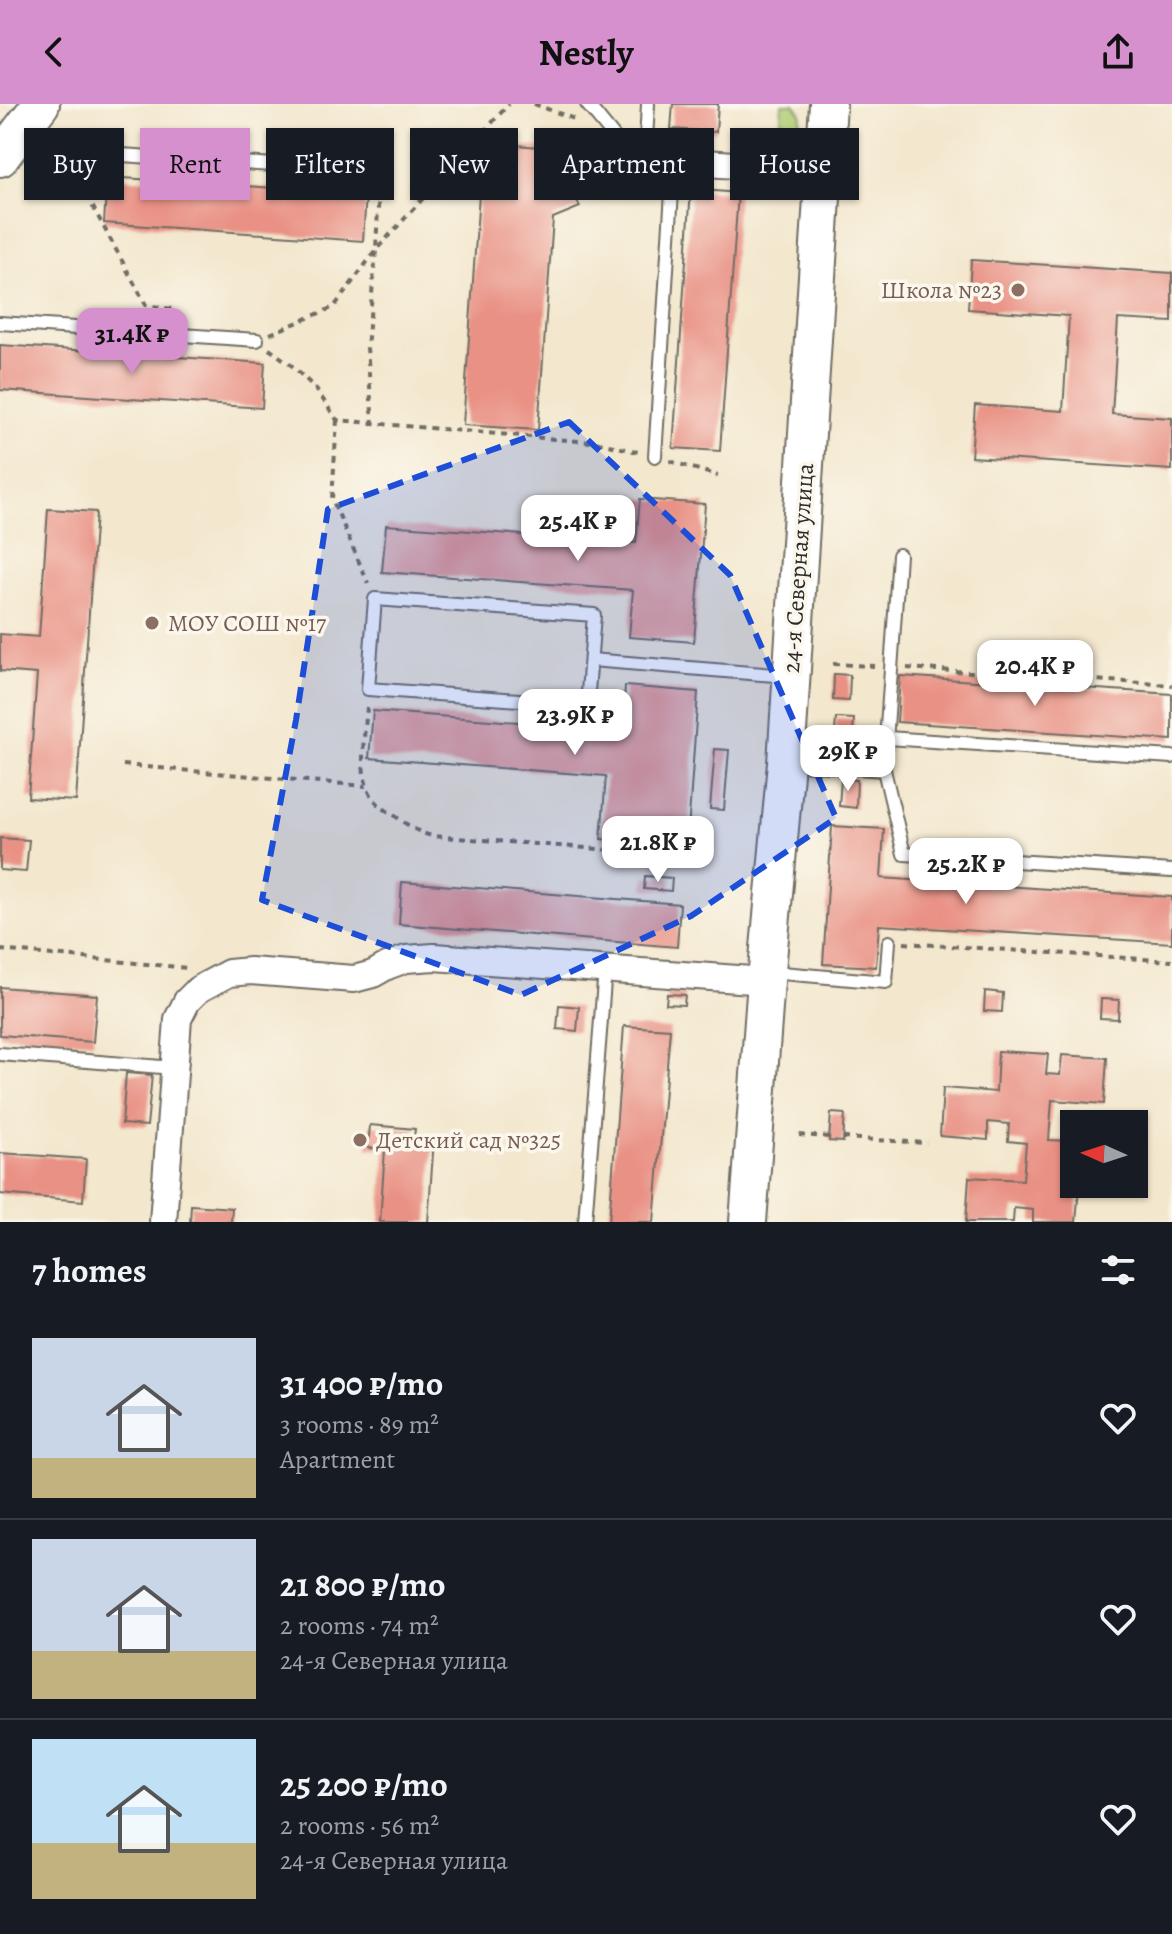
<!DOCTYPE html>
<meta charset="utf-8">
<style>
body{margin:0;font-family:Alegreya,serif;background:#242831;color:#f1f3f6;height:100vh;display:flex;flex-direction:column;font-size:30px;white-space:nowrap}
*{box-sizing:border-box;margin:0}
p{font-size:26px;color:#9ea1a6}
.icon{flex:none;width:44px;height:44px;fill:none;stroke:currentColor;stroke-width:2;stroke-linecap:round;stroke-linejoin:round}
.map{position:relative;height:1118px;overflow:hidden}
.side{display:flex;flex-direction:column;background:#171b24;flex:1}
.side>*{flex:none}
.top-card{position:absolute;left:24px;top:24px;width:1124px;height:72px;display:flex;gap:16px}
.needle{width:52px;rotate:273deg}
.controls{position:absolute;left:1060px;top:1006px;display:grid;gap:16px}
.controls a{display:grid;place-items:center;width:88px;height:88px;border-radius:0px;background:#171b24;box-shadow:0 2px 6px #0004;font-size:40px}
.price{position:absolute;translate:-50% -68px;padding:0 18px;border-radius:16px;background:#fff;color:#222;font-size:26px;line-height:52px;filter:drop-shadow(0 2px 4px #0008)}
.price::after{content:'';position:absolute;left:50%;top:48px;width:24px;height:18px;margin-left:-12px;background:inherit;clip-path:polygon(0 0,100% 0,50% 100%)}
.price.active{background:#d690ce;color:#111}
ul{padding:0;list-style:none}
li{display:flex;align-items:center;gap:24px;height:200px;padding:0 32px}
li+li{border-top:2px solid #363941}
li span{display:grid;place-items:center;flex:none;width:224px;height:160px;border-radius:0px;color:#555}
li>.icon{margin-inline-start:auto}
span .icon{width:96px;height:96px;fill:#fffc;stroke-width:1}
li b{font-size:34px}
h2{display:flex;justify-content:space-between;align-items:center;height:96px;padding:0 32px;font-size:34px}
.tag{padding:0 28px;border-radius:0px;background:#171b24;box-shadow:0 2px 6px #0004;font-size:28px;line-height:72px}
.tag.active{background:#d690ce;color:#111}
header{display:flex;justify-content:space-between;align-items:center;height:104px;padding:0 32px;background:#d690ce;color:#111;font-size:36px;font-weight:700}
.map>svg:first-child{display:block}
</style>
<header><svg class="icon" aria-label="back" viewBox="0 0 24 24"><path d="M15 5l-7 7 7 7"/></svg>Nestly<svg class="icon" aria-label="share" viewBox="0 0 24 24"><path d="M12 15V3M7 8l5-5 5 5M5 13v7h14v-7"/></svg></header>
<div class="map">
<svg width="1172" height="1118" viewBox="0 0 1172 1118">
<rect width="100%" height="100%" fill="#fbf7ec"/>
<filter id="ink" filterUnits="userSpaceOnUse"><feTurbulence type="fractalNoise" baseFrequency=".0125" numOctaves="2"/><feDisplacementMap in="SourceGraphic" scale="16" xChannelSelector="R" yChannelSelector="G"/><feConvolveMatrix kernelMatrix="1 2 1 2 8 2 1 2 1" color-interpolation-filters="sRGB"/></filter>
<filter id="wash" filterUnits="userSpaceOnUse"><feTurbulence type="fractalNoise" baseFrequency=".006" numOctaves="4" result="noise"/><feDisplacementMap in="SourceGraphic" scale="32" xChannelSelector="R" yChannelSelector="G"/><feGaussianBlur stdDeviation="1.8" result="paint"/><feColorMatrix in="noise" values="0 0 0 0 0 0 0 0 0 0 0 0 0 0 0 0 0 1.4 0 .05"/><feComposite in="paint" operator="in"/></filter>
<g filter="url(#wash)">
<rect width="100%" height="100%" fill="#f3e7cd"/>
<path fill="#afcd74" stroke="#6d7c50" stroke-width="2" d="M782,0h12l7,9 -2,32 -9,8 -11,2z"/>
<g id="blocks">
<g fill="#e99184">
<path d="M673,0h45l-2,28 -45,-3z"/>
<path d="M515,41l37,3 28,59 -27,11 -15,212 -75,-5 18,-260 33,2z"/>
<path d="M107,73l259,17 -3,47 -259,-18z"/>
<path d="M691,85l47,4 -18,258 -47,-3z"/>
<path d="M971,156l201,13v49l-54,-3 -6,95 60,4v52l-201,-13 4,-52 88,6 6,-95 -101,-7z"/>
<path d="M0,241l265,18 -3,45 -262,-18z"/>
<path d="M640,395l65,5 -11,138 -65,-5 4,-47 -251,-18 4,-47 250,18z"/>
<path d="M48,405l48,3 -20,289 -48,-3 9,-124 -37,-3v-37l39,3z"/>
<path d="M834,570l16,1 -1,26 -16,-1z"/>
<path d="M900,572l272,18v46l-275,-18z"/>
<path d="M625,582l73,6 -11,154 -86,-7 5,-63 -237,-18 4,-47 249,19z"/>
<path d="M836,614l18,1 -2,27 -18,-1z"/>
<path d="M715,645l14,1 -5,60 -14,-1z"/>
<path d="M841,675l16,1 -1,28 -17,-2z"/>
<path d="M832,722l52,3 -3,49 291,19v46l-293,-18 -3,42 -53,-3z"/>
<path d="M0,734l29,2 -3,32 -26,-2z"/>
<path d="M645,772l27,2 -1,13 -27,-2z"/>
<path d="M402,778l278,22 -3,43 -278,-23z"/>
<path d="M0,883l97,8 -4,47 -93,-7z"/>
<path d="M985,887l18,2 -1,19 -18,-1z"/>
<path d="M667,890l18,1 -1,10 -18,-1z"/>
<path d="M1101,895l18,1 -1,19 -18,-1z"/>
<path d="M559,901l20,2 -2,24 -20,-2z"/>
<path d="M624,922l46,3 -16,193h-45z"/>
<path d="M998,947l50,3 -2,20 14,1 2,-20 45,3 -3,46 -52,-4 -3,40 21,1 -1,21 5,1v21h57l-1,6 -51,-3 -3,35h-43v-12l-19,-2 -1,14h-47l3,-45 54,3 3,-37 -18,-2 1,-17 -21,-2v18l-48,-4 3,-48 53,4z"/>
<path d="M126,969l26,2 -5,51 -25,-2z"/>
<path d="M831,1009l14,1 -2,28 -14,-1z"/>
<path d="M370,1021l45,4 -1,8 20,2 -6,83h-48l5,-73 -17,-1z"/>
<path d="M0,1049l86,6 -3,42 -83,-7z"/>
<path d="M191,1101l41,3 -1,14h-41z"/>
</g>
</g>
</g>
<g filter="url(#ink)">
<use href="#blocks" fill-opacity="0" stroke="#716d64" stroke-width="2"/>
<g fill="none" stroke-linecap="round" stroke-linejoin="round">
<defs>
<g id="lane">
<path d="M587,0l42,51"/>
<path d="M17,37l30,14 44,-2 289,19"/>
<path d="M645,55l3,-55"/>
<path d="M0,219l257,17"/>
<path d="M655,352l19,-295"/>
<path d="M899,451l-15,215 20,84 268,17"/>
<path d="M375,495l219,16 -7,90 -219,-16z"/>
<path d="M591,556l196,16"/>
<path d="M887,634l285,19"/>
<path d="M788,659l96,7"/>
<path d="M770,868l116,10 3,-40"/>
<path d="M0,950l174,14"/>
<path d="M585,1118l20,-253"/>
</g>
<g id="street">
<path d="M629,51l16,4 179,12"/>
<path d="M163,1118l15,-203 9,-18 12,-12 30,-16 21,-2 104,8 19,-5 14,-8 19,-7 28,-2 332,24"/>
</g>
<g id="secondary">
<path d="M0,54l41,-54"/>
<path d="M748,1118l18,-241 20,-218 42,-659"/>
</g>
</defs>
<use href="#lane" stroke="#716d64" stroke-width="16"/>
<use href="#street" stroke="#716d64" stroke-width="30"/>
<use href="#secondary" stroke="#716d64" stroke-width="40"/>
<g stroke="#716d64" stroke-width="4" stroke-dasharray="6 6" stroke-linecap="butt">
<path d="M534,0l43,16"/>
<path d="M62,69l18,13"/>
<path d="M81,81l65,120 26,4 10,9"/>
<path d="M270,230l64,-27 42,-57 133,-146"/>
<path d="M269,245l21,15 25,24 22,32 264,23 37,9"/>
<path d="M337,316l-5,79 36,84"/>
<path d="M373,321l-6,-77 9,-98 3,-62"/>
<path d="M670,357l48,15"/>
<path d="M833,560l41,2"/>
<path d="M907,564l265,17"/>
<path d="M367,603c-2,27 -11,70 7,92 5,7 13,12 20,16 12,9 23,17 38,21l269,21"/>
<path d="M123,661l243,21"/>
<path d="M904,839l268,18"/>
<path d="M0,846l188,18"/>
<path d="M799,1031l30,2"/>
<path d="M843,1034l84,5"/>
</g>
<use href="#lane" stroke="#fff" stroke-width="12"/>
<use href="#street" stroke="#fff" stroke-width="26"/>
<use href="#secondary" stroke="#fff" stroke-width="36"/>
</g>
</g>
<path fill="#1d4ed8" fill-opacity="0.2" stroke="#1d4ed8" stroke-width="6" stroke-dasharray="16 10" stroke-linejoin="round" d="M569,318l161,153 106,243 -145,98 -170,79 -259,-95 34,-180 32,-211z"/>
<g fill="#8d6e63" stroke="#fbf7ec" stroke-width="3">
<circle cx="1018" cy="186" r="8"/>
<circle cx="152" cy="519" r="8"/>
<circle cx="360" cy="1036" r="8"/>
</g>
<g text-anchor="middle" dominant-baseline="central" stroke-width="7" stroke-linejoin="round" paint-order="stroke">
<g font-size="24" fill="#785e54" stroke="#fbf7ec" text-anchor="start">
<text x="1002" y="186" text-anchor="end">Школа №23</text>
<text x="168" y="519">МОУ СОШ №17</text>
<text x="376" y="1036">Детский сад №325</text>
</g>
<g font-size="24" fill="#2b2b2b" stroke="#fbf7ec">
<text transform="translate(798 464) rotate(-86)">24-я Северная улица</text>
</g>
</g>
</svg>
<div class="controls">
<a><svg class="needle" viewBox="-14 -14 28 28"><path d="M0-13l5 13h-10z" fill="#e53935"/><path d="M0 13l5-13h-10z" fill="#9ea1a6"/></svg></a>
</div>
<b class="price active" style="left:132px;top:272px">31.4K ₽</b>
<b class="price" style="left:578px;top:459px">25.4K ₽</b>
<b class="price" style="left:1035px;top:604px">20.4K ₽</b>
<b class="price" style="left:575px;top:653px">23.9K ₽</b>
<b class="price" style="left:848px;top:689px">29K ₽</b>
<b class="price" style="left:658px;top:780px">21.8K ₽</b>
<b class="price" style="left:966px;top:802px">25.2K ₽</b>
<div class="top-card">
<a class="tag">Buy</a>
<a class="tag active">Rent</a>
<a class="tag">Filters</a>
<a class="tag">New</a>
<a class="tag">Apartment</a>
<a class="tag">House</a>
</div>
</div>
<section class="side">
<h2>7 homes<svg class="icon" aria-label="filters" viewBox="0 0 24 24"><path d="M4 7h16M4 17h16"/><circle cx="9" cy="7" r="2"/><circle cx="15" cy="17" r="2"/></svg></h2>
<ul>
<li><span style="background:linear-gradient(#c9d6e8 75%,#c2b280 0)"><svg class="icon" aria-label="home" viewBox="0 0 24 24"><path d="M3 11l9-7 9 7M6 9v11h12V9"/></svg></span><div><b>31 400 ₽/mo</b><p>3 rooms · 89 m²</p><p>Apartment</p></div><svg class="icon" aria-label="heart" viewBox="0 0 24 24"><path d="M12 20l-8-8c-3-5 5-10 8-4 3-6 11-1 8 4z"/></svg></li>
<li><span style="background:linear-gradient(#c9d6e8 70%,#c2b280 0)"><svg class="icon" aria-label="home" viewBox="0 0 24 24"><path d="M3 11l9-7 9 7M6 9v11h12V9"/></svg></span><div><b>21 800 ₽/mo</b><p>2 rooms · 74 m²</p><p>24-я Северная улица</p></div><svg class="icon" aria-label="heart" viewBox="0 0 24 24"><path d="M12 20l-8-8c-3-5 5-10 8-4 3-6 11-1 8 4z"/></svg></li>
<li><span style="background:linear-gradient(#bfe0f5 65%,#c2b280 0)"><svg class="icon" aria-label="home" viewBox="0 0 24 24"><path d="M3 11l9-7 9 7M6 9v11h12V9"/></svg></span><div><b>25 200 ₽/mo</b><p>2 rooms · 56 m²</p><p>24-я Северная улица</p></div><svg class="icon" aria-label="heart" viewBox="0 0 24 24"><path d="M12 20l-8-8c-3-5 5-10 8-4 3-6 11-1 8 4z"/></svg></li>
</ul>
</section>
